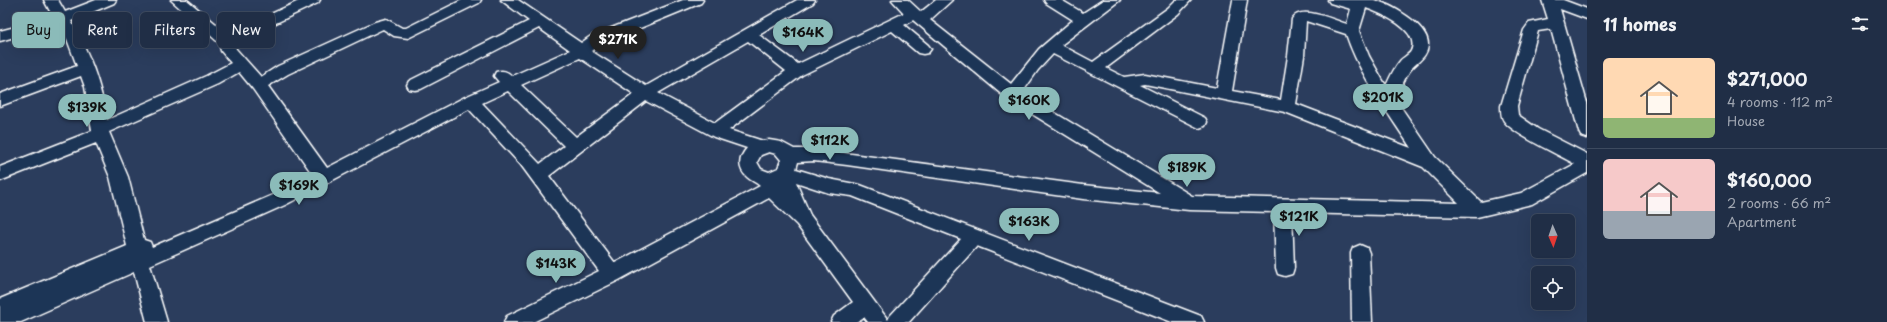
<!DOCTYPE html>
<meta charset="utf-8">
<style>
body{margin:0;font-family:"Playpen Sans",sans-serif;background:#2d3a51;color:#f1f3f6;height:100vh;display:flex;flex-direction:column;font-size:15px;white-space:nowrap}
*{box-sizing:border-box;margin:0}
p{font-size:13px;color:#a2a8b3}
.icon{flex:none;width:22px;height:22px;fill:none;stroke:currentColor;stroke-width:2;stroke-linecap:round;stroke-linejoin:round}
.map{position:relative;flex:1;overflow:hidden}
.side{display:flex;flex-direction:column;background:#202e46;width:300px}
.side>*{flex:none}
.guide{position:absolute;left:12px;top:12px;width:380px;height:36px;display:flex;gap:8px}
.needle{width:26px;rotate:178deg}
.controls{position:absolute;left:1531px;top:214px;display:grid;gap:8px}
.controls a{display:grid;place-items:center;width:44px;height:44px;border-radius:6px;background:#202e46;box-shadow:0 4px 16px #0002,0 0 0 1px #3d4a5f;font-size:20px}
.price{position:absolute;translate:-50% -34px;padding:0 9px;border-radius:14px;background:#8bbbb9;color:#111;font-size:13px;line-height:26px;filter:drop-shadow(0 1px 2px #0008)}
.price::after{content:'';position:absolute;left:50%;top:24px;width:12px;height:9px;margin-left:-6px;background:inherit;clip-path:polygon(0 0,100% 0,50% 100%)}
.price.active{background:#222;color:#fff}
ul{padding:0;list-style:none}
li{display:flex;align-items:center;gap:12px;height:100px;padding:0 16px}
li+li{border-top:1px solid #3d4a5f}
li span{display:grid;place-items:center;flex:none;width:112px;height:80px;border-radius:6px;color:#555}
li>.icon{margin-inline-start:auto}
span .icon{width:48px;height:48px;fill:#fffc;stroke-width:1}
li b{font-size:17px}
h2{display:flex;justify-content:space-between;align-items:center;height:48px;padding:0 16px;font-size:17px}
.tag{padding:0 14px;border-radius:6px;background:#202e46;box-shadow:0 4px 16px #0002,0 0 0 1px #3d4a5f;font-size:14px;line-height:36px}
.tag.active{background:#8bbbb9;color:#111}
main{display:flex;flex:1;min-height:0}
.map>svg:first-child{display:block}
</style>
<main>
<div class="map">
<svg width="1587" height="322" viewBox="0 0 1587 322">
<rect width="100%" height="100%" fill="#2b3d5d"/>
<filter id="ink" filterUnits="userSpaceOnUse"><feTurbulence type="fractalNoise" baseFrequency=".025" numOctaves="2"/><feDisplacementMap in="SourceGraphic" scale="8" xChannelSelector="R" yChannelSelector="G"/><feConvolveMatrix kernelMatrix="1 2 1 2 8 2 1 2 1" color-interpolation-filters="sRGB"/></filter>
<g filter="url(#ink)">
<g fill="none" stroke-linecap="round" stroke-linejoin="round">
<defs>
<g id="minor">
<path d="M44,0h14l7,12 31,-12h20l-2,3 -43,18c19,33 29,61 36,99l99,-44 25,-13 -10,-12 -2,-8 -48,-43h16l41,34 73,-34h19l-2,3 -84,40 2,6 25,28 17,-11 97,-44 11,-3 16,9h4l56,-28h19l-2,3 -71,35 -14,-2 -11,-7 -95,45 -20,12 59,82 138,-71 34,-15 -5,-6 2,-4c7,-2 11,-1 16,4l58,-26 -31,-22 -118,61 -6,1 -6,-1 -2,-4 2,-4 120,-60 -28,-21h17l63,43 10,-7 92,-36h20l-2,3 -100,41 -10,7 55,35 151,-86h18l-2,3 -54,32 39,29 106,-51 -12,-13h16l13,12 15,-12h16l-22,20 81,64 28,-35 34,-29 -27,-17 -2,-3h17l22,13 20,-13h17l-59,45 32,17 75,-54 8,-8h15l-13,14 -72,54 18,9 21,-3 72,14 16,-88h14l-15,91 49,9 7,-44 4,-37c9,-15 41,1 55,5l4,-15 -21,-6 -2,-3c12,0 35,0 46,0 16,4 55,25 54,45 -1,14 -13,17 -19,27 -6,9 -9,18 -13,28l39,57 46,45 40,-9 54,-29c-16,-9 -62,-30 -71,-43 -3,-4 -3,-10 -3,-15l23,-76 5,-7 19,-4 -6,-19h21l24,9v10l-27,-10 27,94v35l-6,-2 -2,-4 -28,-103 -13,2 -21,75 1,9 20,14 49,25v19l-55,31 -55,13 -185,-4 2,55 -2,6 -7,2 -7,-2 -2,-6 -2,-56 -85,-2 -106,-11 -236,-34 -33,-4 -16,1 -2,7 33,10 31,6 341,131 3,6h-32l-195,-76 -68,76h-41l-4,-5 -8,5h-25l3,-6 19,-14 -56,-77 -28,-27 -150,82 -86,42h-29l3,-6 92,-45 -78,-106 -52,-56 -184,96 -135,60 17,57h-20l-13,-50 -113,50h-21v-23l127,-53 -17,-69 -14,-34 -96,38v-14l92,-36 -7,-44 -4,-11 -81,30v-12l77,-28 -10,-27 -9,-14 -58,16v-10l53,-14zM1366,8c14,5 55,22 45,43 -2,4 -8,6 -11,10 -6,7 -10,16 -14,25l-17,-30 -10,-25zM913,20l93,78 154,95 -77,-8 -269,-36h-20l-13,-7 -12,-2 -6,1 -34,-11 73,-55 90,-44 26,22 5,1 5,-1 3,-4 -3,-4 -24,-20zM1306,21l40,13c14,42 41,77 65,114l-115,-44 8,-48zM748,41l38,30 -71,52 -57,-30zM1053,54l146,74 6,-2 2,-4 -2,-4 -65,-33 5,-1 140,28 138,55 36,36 -267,-7 -170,-103 16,-23zM580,58l54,36 -58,43 -55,-52zM239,72l14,17 60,86 -40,20 -121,52 -2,-5 -6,-2 -16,-63 -19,-45 109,-48zM508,91l56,55 -24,18 -58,-61zM646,101l68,36 33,11c-8,9 -10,20 0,29 4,4 9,5 13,9l-145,77 -66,-87zM769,152l7,2 5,6 -3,8 -9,4 -8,-3 -4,-7 4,-7zM796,182l33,11 23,3 109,43 -71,77 -2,4 -78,-105z"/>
<path d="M1360,245l7,3 2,5 3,69h-20l-1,-69 2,-5z"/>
</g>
</defs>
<use href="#minor" stroke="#fff" stroke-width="3"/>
<use href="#minor" fill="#1d3557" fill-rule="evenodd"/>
</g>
</g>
</svg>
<div class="controls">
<a><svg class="needle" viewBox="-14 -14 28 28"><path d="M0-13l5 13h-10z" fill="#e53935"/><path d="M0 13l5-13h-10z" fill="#a2a8b3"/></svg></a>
<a><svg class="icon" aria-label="locate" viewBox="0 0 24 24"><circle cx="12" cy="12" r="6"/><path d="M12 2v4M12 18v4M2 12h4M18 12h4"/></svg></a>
</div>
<b class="price" style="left:803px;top:53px">$164K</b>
<b class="price active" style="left:618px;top:60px">$271K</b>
<b class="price" style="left:1383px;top:118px">$201K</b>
<b class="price" style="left:1029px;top:121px">$160K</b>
<b class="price" style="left:87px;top:128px">$139K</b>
<b class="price" style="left:830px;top:161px">$112K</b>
<b class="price" style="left:1187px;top:188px">$189K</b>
<b class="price" style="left:299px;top:206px">$169K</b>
<b class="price" style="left:1299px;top:237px">$121K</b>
<b class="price" style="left:1029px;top:242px">$163K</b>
<b class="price" style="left:556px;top:284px">$143K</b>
<div class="guide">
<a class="tag active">Buy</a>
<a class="tag">Rent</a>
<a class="tag">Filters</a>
<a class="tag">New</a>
</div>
</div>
<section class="side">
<h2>11 homes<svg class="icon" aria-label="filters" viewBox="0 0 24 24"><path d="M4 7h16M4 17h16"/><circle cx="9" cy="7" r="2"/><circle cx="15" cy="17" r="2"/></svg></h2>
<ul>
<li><span style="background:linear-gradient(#ffd9b3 75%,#8fb573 0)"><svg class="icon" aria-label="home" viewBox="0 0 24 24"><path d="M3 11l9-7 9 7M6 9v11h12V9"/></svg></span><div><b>$271,000</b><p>4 rooms · 112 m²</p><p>House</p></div></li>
<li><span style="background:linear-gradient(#f6c9c9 65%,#9aa5b1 0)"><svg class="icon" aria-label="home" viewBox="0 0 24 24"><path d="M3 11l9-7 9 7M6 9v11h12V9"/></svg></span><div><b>$160,000</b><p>2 rooms · 66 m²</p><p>Apartment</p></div></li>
</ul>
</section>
</main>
